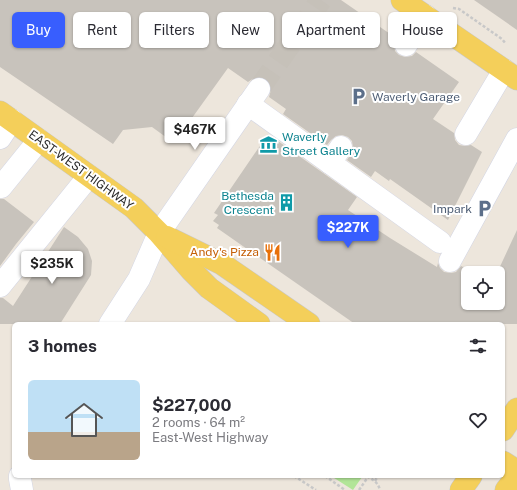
<!DOCTYPE html>
<meta charset="utf-8">
<style>
body{margin:0;font-family:"Public Sans",sans-serif;background:#f7f7f7;color:#2b2b33;height:100vh;display:flex;flex-direction:column;font-size:15px;white-space:nowrap}
*{box-sizing:border-box;margin:0}
p{font-size:13px;color:#7c7c81}
.icon{flex:none;width:22px;height:22px;fill:none;stroke:currentColor;stroke-width:2;stroke-linecap:round;stroke-linejoin:round}
.map{position:relative;flex:1;overflow:hidden}
.sheet{position:absolute;left:12px;top:322px;width:493px;height:156px;display:flex;flex-direction:column;background:#fff;border-radius:6px;box-shadow:0 1px 3px #0004}
.sheet>*{flex:none}
.guide{position:absolute;left:12px;top:12px;width:493px;height:36px;display:flex;gap:8px}
.tools{position:absolute;left:461px;top:266px;display:grid;gap:8px}
.tools a{display:grid;place-items:center;width:44px;height:44px;border-radius:6px;background:#fff;box-shadow:0 1px 3px #0004;font-size:20px}
.price{position:absolute;translate:-50% -34px;padding:0 9px;border-radius:4px;background:#fff;color:#222;font-size:13px;line-height:26px;filter:drop-shadow(0 1px 2px #0008)}
.price::after{content:'';position:absolute;left:50%;top:24px;width:12px;height:9px;margin-left:-6px;background:inherit;clip-path:polygon(0 0,100% 0,50% 100%)}
.price.active{background:#385efe;color:#fff}
ul{padding:0;list-style:none}
li{display:flex;align-items:center;gap:12px;height:100px;padding:0 16px}
li+li{border-top:1px solid #e1e1e2}
li span{display:grid;place-items:center;flex:none;width:112px;height:80px;border-radius:6px;color:#555}
li>.icon{margin-inline-start:auto}
span .icon{width:48px;height:48px;fill:#fffc;stroke-width:1}
li b{font-size:17px}
h2{display:flex;justify-content:space-between;align-items:center;height:48px;padding:0 16px;font-size:17px}
.chip{padding:0 14px;border-radius:6px;background:#fff;box-shadow:0 1px 3px #0004;font-size:14px;line-height:36px}
.chip.active{background:#385efe;color:#fff}
.map>svg:first-child{display:block}
</style>
<div class="map">
<svg width="517" height="490" viewBox="0 0 517 490">
<rect width="100%" height="100%" fill="#ede6dc"/>
<path fill="#b2e598" d="M331,476h30l1,1 -9,13z"/>
<g fill="#c8c3bc">
<path d="M0,0h341l55,38 -2,6 1,7 4,4 6,2 7,-1 4,-4 43,30 -26,37 21,14 1,7 4,5 6,1 6,-1 11,7 -34,68 -58,-41 -1,2 -14,-10 -4,6 -24,-17 4,-6 2,-6 -1,-7 -4,-4 -6,-2 -6,1 -5,4 -4,5 -44,-31 3,-5 -17,-12 2,-7 -1,-7 -4,-4 -6,-2 -6,1 -6,4 -20,-14 -54,75 -22,-16 -29,3 -10,14 -113,-77z"/>
<path d="M474,0h43v30z"/>
<path d="M268,134l89,63 -9,13 42,28 47,29 1,-4 2,5 4,4 7,1 5,-1 5,-6 13,7h-6v30h30v-30h-1l20,-43v94h-162l-138,-96 2,-3 -6,-4 5,-6 -4,-2z"/>
<path d="M0,199h4l30,23 -18,22 -16,22z"/>
<path d="M64,227l14,10 10,12 4,12 -1,14 -31,49h-60v-26h3l10,8z"/>
</g>
<g fill="none" stroke-linecap="round" stroke-linejoin="round">
<path stroke="#c6c1b9" stroke-width="22" stroke-dasharray="22 11" stroke-linecap="butt" d="M259,89l62,-89"/>
<defs>
<g id="minor">
<path d="M406,45l20,-29"/>
<path d="M248,104l192,138"/>
<path d="M466,134l38,-64"/>
<path d="M0,138l12,-18"/>
<path d="M330,163l11,-16"/>
<path d="M1,187l38,-47"/>
<path d="M450,261l67,-122"/>
<path d="M0,286l89,-110"/>
<path d="M110,324l29,-45 20,-46 100,-144"/>
<path d="M20,476v3l2,11"/>
</g>
<g id="major">
<path d="M402,0l115,79"/>
<path d="M0,112l134,96 25,25 32,37 18,18 50,36"/>
<path d="M167,237l55,27 87,60"/>
<path d="M503,430l14,-21"/>
<path d="M503,462l14,9"/>
<path d="M461,490l10,-14"/>
<path d="M506,490l11,-14"/>
</g>
</defs>
<use href="#minor" stroke="#d2d5e4" stroke-width="23"/>
<use href="#major" stroke="#c8c8c8" stroke-width="23"/>
<g stroke="#c8c8c8" stroke-width="2.5" stroke-dasharray="3 2" stroke-linecap="butt">
<path d="M453,8l6,1 43,30 4,5"/>
<path d="M294,476l22,14"/>
<path d="M325,476l20,14"/>
<path d="M367,476c6,4 11,6 13,14"/>
<path d="M243,477v-1"/>
<path d="M375,481l3,-5"/>
<path d="M359,490l9,-13"/>
</g>
<use href="#minor" stroke="#fff" stroke-width="22"/>
<use href="#major" stroke="#f4cf5a" stroke-width="22"/>
</g>
<defs>
<symbol id="parking-bare" viewBox="-9 -9 18 18"><path d="M-3.5-5.5H1a3.5 3.5 0 0 1 0 7H-1V5.5H-3.5ZM-1-3.4V-.6H.8a1.4 1.4 0 0 0 0-2.8Z" fill="#5c6f8a" stroke="#fff" stroke-width="2.5" paint-order="stroke"/></symbol>
<symbol id="museum-bare" viewBox="-9 -9 18 18"><path d="M0-6L6-3V-2H-6V-3ZM-5-1h2V3h-2ZM-1-1h2V3h-2ZM3-1h2V3H3ZM-6 4H6V6H-6Z" fill="#0f9aa8" stroke="#fff" stroke-width="2.5" paint-order="stroke"/></symbol>
<symbol id="building-bare" viewBox="-9 -9 18 18"><path d="M-4-6H4V6H1V3H-1V6H-4ZM-2.5-4.3h1.7v1.8h-1.7ZM.8-4.3h1.7v1.8H.8ZM-2.5-1h1.7V.8h-1.7ZM.8-1h1.7V.8H.8Z" fill="#0f9aa8" stroke="#fff" stroke-width="2.5" paint-order="stroke"/></symbol>
<symbol id="restaurant-bare" viewBox="-9 -9 18 18"><path d="M-5-6h1v4h1v-4h1v4h1v-4h1v5L-1.5 .5V6h-2V.5L-5-1ZM5-6V6H3V1.5H1.5Q1.5-4 5-6Z" fill="#e8710a" stroke="#fff" stroke-width="2.5" paint-order="stroke"/></symbol>
</defs>
<g fill-rule="evenodd">
<use href="#parking-bare" x="346" y="84" width="25" height="25"/>
<use href="#museum-bare" x="256" y="132" width="25" height="25"/>
<use href="#building-bare" x="274" y="190" width="25" height="25"/>
<use href="#parking-bare" x="472" y="196" width="25" height="25"/>
<use href="#restaurant-bare" x="260" y="240" width="25" height="25"/>
</g>
<g text-anchor="middle" dominant-baseline="central" stroke-width="4" stroke-linejoin="round" paint-order="stroke">
<g font-size="12" fill="#4e5e75" stroke="#fff" text-anchor="start">
<text x="372" y="97">Waverly Garage</text>
<text x="472" y="209" text-anchor="end">Impark</text>
</g>
<g font-size="12" fill="#0d838f" stroke="#fff" text-anchor="start">
<text x="282" y="137">Waverly<tspan x="282" dy="14">Street Gallery</tspan></text>
<text x="274" y="196" text-anchor="end">Bethesda<tspan x="274" dy="14">Crescent</tspan></text>
</g>
<g font-size="12" fill="#2b2b2b" stroke="#fff">
<text transform="translate(81 170) rotate(36)">EAST-WEST HIGHWAY</text>
</g>
<g font-size="12" fill="#c56008" stroke="#fff" text-anchor="end">
<text x="259" y="252">Andy's Pizza</text>
</g>
</g>
</svg>
<div class="tools">
<a><svg class="icon" aria-label="locate" viewBox="0 0 24 24"><circle cx="12" cy="12" r="6"/><path d="M12 2v4M12 18v4M2 12h4M18 12h4"/></svg></a>
</div>
<b class="price" style="left:195px;top:151px">$467K</b>
<b class="price active" style="left:348px;top:249px">$227K</b>
<b class="price" style="left:52px;top:285px">$235K</b>
<div class="guide">
<a class="chip active">Buy</a>
<a class="chip">Rent</a>
<a class="chip">Filters</a>
<a class="chip">New</a>
<a class="chip">Apartment</a>
<a class="chip">House</a>
</div>
<section class="sheet">
<h2>3 homes<svg class="icon" aria-label="filters" viewBox="0 0 24 24"><path d="M4 7h16M4 17h16"/><circle cx="9" cy="7" r="2"/><circle cx="15" cy="17" r="2"/></svg></h2>
<ul>
<li><span style="background:linear-gradient(#bfe0f5 65%,#b9a48a 0)"><svg class="icon" aria-label="home" viewBox="0 0 24 24"><path d="M3 11l9-7 9 7M6 9v11h12V9"/></svg></span><div><b>$227,000</b><p>2 rooms · 64 m²</p><p>East-West Highway</p></div><svg class="icon" aria-label="heart" viewBox="0 0 24 24"><path d="M12 20l-8-8c-3-5 5-10 8-4 3-6 11-1 8 4z"/></svg></li>
</ul>
</section>
</div>
